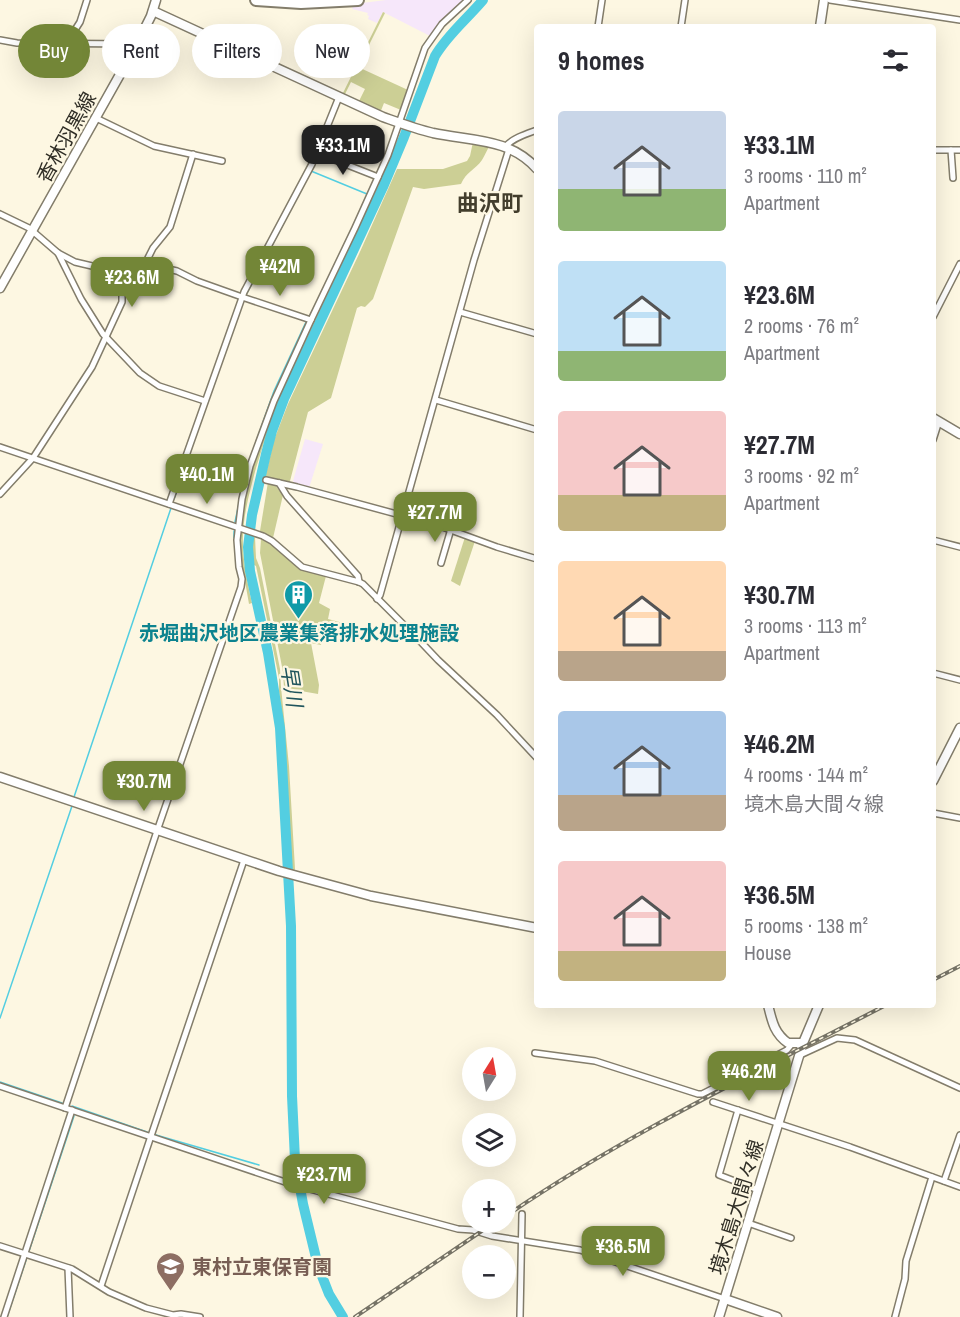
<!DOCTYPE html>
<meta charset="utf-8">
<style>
body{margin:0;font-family:"Archivo Narrow","Noto Sans JP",sans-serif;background:#f7f7f7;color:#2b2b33;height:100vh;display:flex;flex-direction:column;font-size:22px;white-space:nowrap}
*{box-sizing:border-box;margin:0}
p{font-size:20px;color:#7c7c81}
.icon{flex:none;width:33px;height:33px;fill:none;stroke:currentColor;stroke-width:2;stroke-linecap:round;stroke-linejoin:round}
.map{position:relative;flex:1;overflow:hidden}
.side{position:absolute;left:534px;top:24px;width:402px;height:984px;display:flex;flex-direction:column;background:#fff;border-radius:6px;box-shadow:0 6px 24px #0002}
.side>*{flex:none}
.hud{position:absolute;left:18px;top:24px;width:426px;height:54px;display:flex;gap:12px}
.needle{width:39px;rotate:11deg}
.buttons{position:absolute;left:462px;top:1047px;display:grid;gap:12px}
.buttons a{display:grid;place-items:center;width:54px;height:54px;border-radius:50%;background:#fff;box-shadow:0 6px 24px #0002;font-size:30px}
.price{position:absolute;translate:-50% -51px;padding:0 14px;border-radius:12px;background:#738637;color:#fff;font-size:20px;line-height:39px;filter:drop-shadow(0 2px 3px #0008)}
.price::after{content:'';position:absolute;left:50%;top:36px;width:18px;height:14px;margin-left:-9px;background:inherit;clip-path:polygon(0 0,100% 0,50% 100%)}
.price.current{background:#222;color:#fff}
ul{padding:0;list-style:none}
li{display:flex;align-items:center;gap:18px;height:150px;padding:0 24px}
li span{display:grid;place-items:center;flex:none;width:168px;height:120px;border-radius:6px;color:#555}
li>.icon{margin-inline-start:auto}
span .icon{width:72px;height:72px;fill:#fffc;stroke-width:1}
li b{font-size:26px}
h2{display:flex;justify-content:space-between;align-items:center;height:72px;padding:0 24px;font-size:26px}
.pill{padding:0 21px;border-radius:27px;background:#fff;box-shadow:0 6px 24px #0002;font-size:21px;line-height:54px}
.pill.current{background:#738637;color:#fff}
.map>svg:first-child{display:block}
</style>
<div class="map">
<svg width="960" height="1317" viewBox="0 0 960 1317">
<rect width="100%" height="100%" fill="#fdf7e2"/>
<g fill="#f6e7fa">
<path d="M386,0h79l-19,17 -16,19 -47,-24 -6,11 -9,-4 1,-3 -2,-1 1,-2 -16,-4 2,-5z"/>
<path d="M305,439l18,5 -14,44 -15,-5 -1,-2z"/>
</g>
<g fill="#cccf95">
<path d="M383,12l2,1 -27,54 50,23 -7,20 -17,-7 -4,10 -22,-10 7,-14 -14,-7 -7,14 -2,-1z"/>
<path d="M473,142l17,3c-3,5 -5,10 -8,15 -7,10 -16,12 -21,24l-37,5 -11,-2 -40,112 -8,8 -4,-1 -4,2 -26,90 -23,14 -18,69 -2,1 -23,-4 9,-38 14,-36 71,-150 38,-85h46l24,-8 3,-5z"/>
<path d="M327,288l3,2c-27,58 -56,116 -74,178 -6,22 -12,44 -13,67 -1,23 4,46 9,68l-3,1 -3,-17 -6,-24 -1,-30 3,-1c1,-5 -1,-8 -1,-13 3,-19 7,-37 12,-55 18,-61 47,-118 74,-176z"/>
<path d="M268,482l7,3 8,10 -10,43 -13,-7z"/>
<path d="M253,536l2,1 1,21 4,10 20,101 1,18 8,79 6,103 -1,2h-2l-6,-104 -4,-53 -3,-22v-14l-23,-112 -2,-1 -2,-17z"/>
<path d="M465,537l10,4 -15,45 -9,-5z"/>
<path d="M261,539l7,3 34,28 24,6 -7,27 11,6 -2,10 15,4 -3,12 -15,-3 -4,13 -10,-2 8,42 -1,9 -34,-6 -1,-16 -23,-119z"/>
</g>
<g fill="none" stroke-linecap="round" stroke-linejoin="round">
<g stroke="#53cee1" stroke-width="1.5">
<path d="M380,186l3,1"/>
<path d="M247,293l64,-122 56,23"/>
<path d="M249,462l25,-71 32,-69"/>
<path d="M174,499l16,-46"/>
<path d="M235,522l11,-52"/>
<path d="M234,531v7"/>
<path d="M74,797l97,-289"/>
<path d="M0,1018l72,-212"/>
<path d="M0,1082l62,21"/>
<path d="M72,1106l75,26"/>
<path d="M156,1135l103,30"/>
<path d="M292,1174l5,1"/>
<path d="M29,1251l45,-135"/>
<path d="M7,1317l19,-57"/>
</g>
<path stroke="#53cee1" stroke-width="10" d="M343,1317l-14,-23 -11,-28 -15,-62 -8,-44 -3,-64 -1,-170 -11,-198 -12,-75 -18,-82 -2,-24 4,-32 14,-61 6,-23 12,-32 99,-212 21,-50 31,-81c13,-22 32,-37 48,-56"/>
<defs>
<g id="street">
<path d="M830,0l130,20"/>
<path d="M598,27l4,-27"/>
<path d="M681,27l4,-27"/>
<path d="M0,40l17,3 114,1 5,2"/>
<path d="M50,69l30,-47 7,-22"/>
<path d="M96,118l58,28 68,15"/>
<path d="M506,146c7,-8 20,-12 31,-16"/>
<path d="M933,150h27"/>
<path d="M951,150l2,28"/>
<path d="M317,153l61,24"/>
<path d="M0,214l29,14 29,25 17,9 34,8h13l18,-4 5,-2 8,-16 17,-21 23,-73"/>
<path d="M58,253l23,46 22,35 37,39 19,13 46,15"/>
<path d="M145,264l32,7 20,10 45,16 69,23"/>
<path d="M460,312l77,22"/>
<path d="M933,317l27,-53"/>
<path d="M436,400l101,30"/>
<path d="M933,440l6,-19"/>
<path d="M0,447l263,89 9,5 30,26 57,15 4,2 56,56 19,20 59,55 40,43"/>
<path d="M266,480l31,7 140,38 60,22 40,12"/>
<path d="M279,483l8,13 71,80 1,6"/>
<path d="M0,494l33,-36 59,-91 30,-65v-32"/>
<path d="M169,504l75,-212 68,-128 27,-67"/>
<path d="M933,540l27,7"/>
<path d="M441,563l10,-34"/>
<path d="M377,599l3,-4 94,-335 35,-111"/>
<path d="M933,673l27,7"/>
<path d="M933,813l27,5"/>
<path d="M535,1053l60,8 103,33h4l6,-3 79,-41 5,-6"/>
<path d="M800,1055l37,-17 18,2 105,48"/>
<path d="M0,1086l291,98 167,45 15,1 19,6 88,14 145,49"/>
<path d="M713,1102l137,45 110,40"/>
<path d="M65,1108l92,-277 84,-244 1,-8 -3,-12 -2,-27 5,-41 8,-33 24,-65 37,-81 44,-92 33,-73 37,-107 17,-24 26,-24"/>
<path d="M738,1110l-19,65 39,15"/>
<path d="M944,1181l16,-46"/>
<path d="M748,1223l43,15"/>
<path d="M0,1246l72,23 37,23 37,16 27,7 8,-1 19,3"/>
<path d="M68,1268l2,49"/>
<path d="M101,1286l50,-150 93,-276"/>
<path d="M4,1317l68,-207"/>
<path d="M520,1317l2,-103"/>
<path d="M895,1317l10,-38 1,-18 26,-84"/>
</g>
<g id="secondary">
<path d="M153,11l230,106c17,6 33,12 50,16 38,8 77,5 104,36"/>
<path d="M820,27l4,-27"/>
<path d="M0,288l136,-242 15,-30 5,-16"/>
<path d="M933,418l27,16"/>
<path d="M0,777l279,94 92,25 166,32"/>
<path d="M933,781l27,-53"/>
<path d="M768,1005c4,16 6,28 20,38h15"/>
<path d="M725,1299l52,18"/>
<path d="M719,1317l84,-274 16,-38"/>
</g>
<path id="highway" d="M256,0l45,3 57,-3"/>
</defs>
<use href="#street" stroke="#837d6b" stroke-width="8"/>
<use href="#secondary" stroke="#837d6b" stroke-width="11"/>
<use href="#highway" stroke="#837d6b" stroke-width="14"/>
<use href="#street" stroke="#fff" stroke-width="5"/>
<use href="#secondary" stroke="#fff" stroke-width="8"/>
<use href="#highway" stroke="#fff" stroke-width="10"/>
<defs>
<g id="rail">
<path d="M933,980l27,-14"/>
<path d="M506,1216c120,-82 251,-144 380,-211"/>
<path d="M355,1317l140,-95"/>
</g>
</defs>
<use href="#rail" stroke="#767366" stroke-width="4"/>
<use href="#rail" stroke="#fdf7e2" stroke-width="1.5" stroke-dasharray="4.5" stroke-linecap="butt"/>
</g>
<defs>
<symbol id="building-pin" viewBox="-11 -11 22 30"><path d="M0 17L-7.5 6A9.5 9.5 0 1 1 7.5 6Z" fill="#0f9aa8" stroke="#fdf7e2"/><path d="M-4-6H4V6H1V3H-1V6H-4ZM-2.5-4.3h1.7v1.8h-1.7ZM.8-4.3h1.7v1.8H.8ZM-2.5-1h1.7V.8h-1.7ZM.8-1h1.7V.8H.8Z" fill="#fff"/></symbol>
<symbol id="school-pin" viewBox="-11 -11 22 30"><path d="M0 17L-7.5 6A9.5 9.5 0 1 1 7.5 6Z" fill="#8d6e63" stroke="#fdf7e2"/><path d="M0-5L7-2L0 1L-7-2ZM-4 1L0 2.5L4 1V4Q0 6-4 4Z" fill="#fff"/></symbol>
</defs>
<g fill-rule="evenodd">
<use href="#building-pin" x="282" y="578" width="33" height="45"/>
<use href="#school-pin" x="154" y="1250" width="33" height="45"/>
</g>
<g text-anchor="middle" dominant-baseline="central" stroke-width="4.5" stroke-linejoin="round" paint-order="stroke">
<g font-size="20" fill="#302e26" stroke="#fdf7e2">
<text transform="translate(66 137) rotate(-61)">香林羽黒線</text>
<text transform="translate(736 1207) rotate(-73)">境木島大間々線</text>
</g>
<g font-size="20" font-weight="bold" fill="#0d838f" stroke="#fdf7e2">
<text x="299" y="632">赤堀曲沢地区農業集落排水処理施設</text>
</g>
<g font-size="20" font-weight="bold" fill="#785e54" stroke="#fdf7e2" text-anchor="start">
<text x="192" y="1266">東村立東保育園</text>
</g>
<g font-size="21" font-style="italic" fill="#20555d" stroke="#fdf7e2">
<text transform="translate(292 686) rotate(81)">早川</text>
</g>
<g font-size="22" font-weight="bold" fill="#433e2d" stroke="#fdf7e2">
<text x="490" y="203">曲沢町</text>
</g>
</g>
</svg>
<div class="buttons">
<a><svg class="needle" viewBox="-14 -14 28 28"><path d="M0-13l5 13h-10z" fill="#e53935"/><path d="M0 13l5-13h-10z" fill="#7c7c81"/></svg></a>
<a><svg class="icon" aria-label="layers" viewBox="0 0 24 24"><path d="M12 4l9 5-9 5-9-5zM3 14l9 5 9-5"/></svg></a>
<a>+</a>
<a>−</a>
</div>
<b class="price current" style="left:343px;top:176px">¥33.1M</b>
<b class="price" style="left:280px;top:297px">¥42M</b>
<b class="price" style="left:132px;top:308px">¥23.6M</b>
<b class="price" style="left:207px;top:505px">¥40.1M</b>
<b class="price" style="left:435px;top:543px">¥27.7M</b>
<b class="price" style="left:144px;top:812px">¥30.7M</b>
<b class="price" style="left:749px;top:1102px">¥46.2M</b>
<b class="price" style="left:324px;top:1205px">¥23.7M</b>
<b class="price" style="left:623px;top:1277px">¥36.5M</b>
<div class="hud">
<a class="pill current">Buy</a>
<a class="pill">Rent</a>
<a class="pill">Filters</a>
<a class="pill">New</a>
</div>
<section class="side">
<h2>9 homes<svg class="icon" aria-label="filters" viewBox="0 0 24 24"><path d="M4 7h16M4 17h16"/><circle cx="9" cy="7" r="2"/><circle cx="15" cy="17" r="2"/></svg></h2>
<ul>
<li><span style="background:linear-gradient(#c9d6e8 65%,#8fb573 0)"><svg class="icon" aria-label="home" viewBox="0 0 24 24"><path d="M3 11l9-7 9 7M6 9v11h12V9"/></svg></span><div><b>¥33.1M</b><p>3 rooms · 110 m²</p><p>Apartment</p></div></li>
<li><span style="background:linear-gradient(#bfe0f5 75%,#8fb573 0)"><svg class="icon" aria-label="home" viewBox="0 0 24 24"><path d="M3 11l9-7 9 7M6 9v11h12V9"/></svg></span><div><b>¥23.6M</b><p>2 rooms · 76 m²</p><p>Apartment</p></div></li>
<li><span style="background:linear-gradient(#f6c9c9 70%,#c2b280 0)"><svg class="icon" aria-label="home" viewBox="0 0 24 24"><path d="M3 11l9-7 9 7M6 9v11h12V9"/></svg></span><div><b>¥27.7M</b><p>3 rooms · 92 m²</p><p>Apartment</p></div></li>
<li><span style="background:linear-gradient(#ffd9b3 75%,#b9a48a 0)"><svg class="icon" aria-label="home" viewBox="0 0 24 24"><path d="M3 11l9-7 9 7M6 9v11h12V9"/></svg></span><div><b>¥30.7M</b><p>3 rooms · 113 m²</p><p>Apartment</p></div></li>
<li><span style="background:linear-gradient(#a9c7e8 70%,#b9a48a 0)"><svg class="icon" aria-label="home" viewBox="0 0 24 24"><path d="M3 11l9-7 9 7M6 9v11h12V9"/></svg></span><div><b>¥46.2M</b><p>4 rooms · 144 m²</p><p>境木島大間々線</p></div></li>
<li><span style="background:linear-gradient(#f6c9c9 75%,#c2b280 0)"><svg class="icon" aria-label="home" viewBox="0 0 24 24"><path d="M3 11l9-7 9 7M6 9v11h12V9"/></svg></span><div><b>¥36.5M</b><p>5 rooms · 138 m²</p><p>House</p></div></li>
</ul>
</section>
</div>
